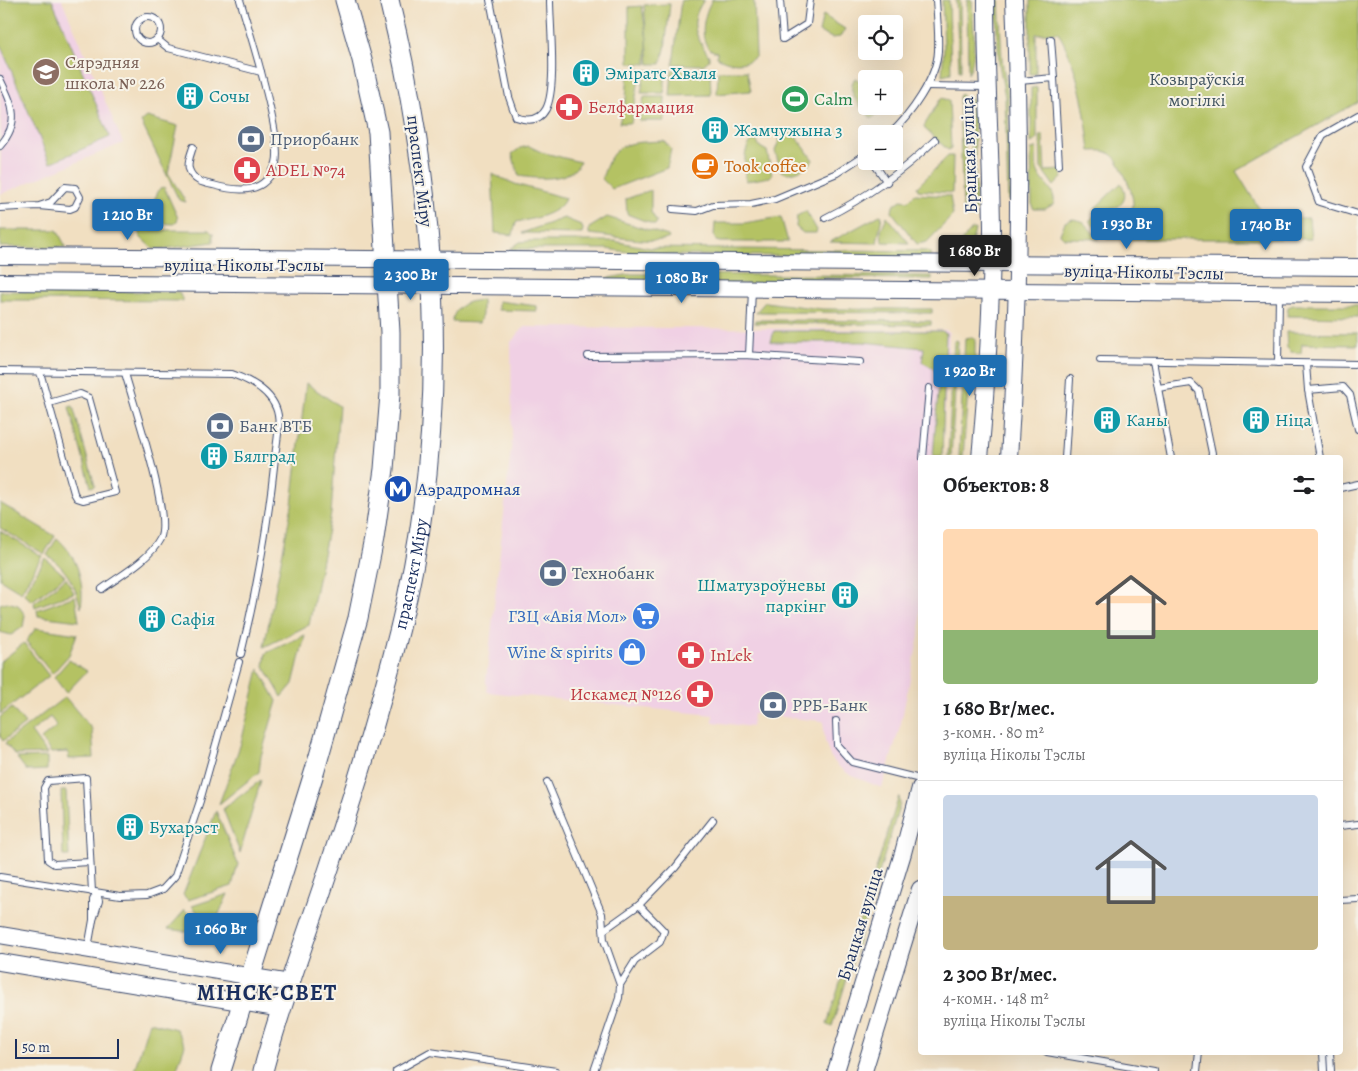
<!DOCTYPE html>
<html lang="ru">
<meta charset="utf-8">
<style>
body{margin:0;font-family:Alegreya,serif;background:#f6f6f6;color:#202124;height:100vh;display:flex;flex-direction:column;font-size:19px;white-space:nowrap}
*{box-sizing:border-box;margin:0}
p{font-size:16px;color:#757577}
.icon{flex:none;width:28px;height:28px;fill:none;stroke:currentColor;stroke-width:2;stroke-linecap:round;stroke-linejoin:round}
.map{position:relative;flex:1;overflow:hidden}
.details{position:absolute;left:918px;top:455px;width:425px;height:600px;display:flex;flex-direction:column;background:#fff;border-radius:5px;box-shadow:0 5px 20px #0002}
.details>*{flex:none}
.tools{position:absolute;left:858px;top:15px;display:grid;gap:10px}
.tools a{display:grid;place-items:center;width:45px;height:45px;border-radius:5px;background:#fff;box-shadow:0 5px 20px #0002;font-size:25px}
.scale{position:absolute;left:15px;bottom:12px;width:104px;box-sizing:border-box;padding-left:5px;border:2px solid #1b2f5e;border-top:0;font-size:14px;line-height:18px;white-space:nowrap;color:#1b2f5e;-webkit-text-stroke:4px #f7f3e8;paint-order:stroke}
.price{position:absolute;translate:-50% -42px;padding:0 11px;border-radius:5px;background:#1f6fb2;color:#fff;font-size:16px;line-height:32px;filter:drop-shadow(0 1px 2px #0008)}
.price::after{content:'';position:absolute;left:50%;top:30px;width:15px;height:11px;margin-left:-8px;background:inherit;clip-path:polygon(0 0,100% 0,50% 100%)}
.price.current{background:#222;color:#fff}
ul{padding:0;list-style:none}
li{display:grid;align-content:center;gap:10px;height:265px;padding:0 25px}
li+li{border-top:1px solid #e0e0e0}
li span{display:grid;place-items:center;height:155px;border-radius:5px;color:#555}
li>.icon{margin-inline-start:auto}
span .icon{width:90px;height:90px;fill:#fffc;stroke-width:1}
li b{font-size:21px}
h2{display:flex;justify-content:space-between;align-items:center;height:60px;padding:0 25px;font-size:21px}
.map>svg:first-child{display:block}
</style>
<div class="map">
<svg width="1358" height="1071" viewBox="0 0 1358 1071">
<rect width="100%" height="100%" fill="#f7f3e8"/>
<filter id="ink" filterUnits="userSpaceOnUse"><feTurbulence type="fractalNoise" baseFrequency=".02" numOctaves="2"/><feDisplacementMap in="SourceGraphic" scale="10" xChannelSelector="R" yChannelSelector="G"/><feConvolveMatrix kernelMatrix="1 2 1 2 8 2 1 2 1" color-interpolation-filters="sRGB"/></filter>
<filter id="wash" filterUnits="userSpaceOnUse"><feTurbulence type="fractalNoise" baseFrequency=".0096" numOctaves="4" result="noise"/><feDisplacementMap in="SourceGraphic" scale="20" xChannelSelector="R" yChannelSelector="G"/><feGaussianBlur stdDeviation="1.12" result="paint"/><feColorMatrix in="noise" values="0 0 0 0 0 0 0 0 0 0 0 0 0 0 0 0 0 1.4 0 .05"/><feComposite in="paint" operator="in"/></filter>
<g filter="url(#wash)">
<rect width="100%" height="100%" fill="#f1dfc1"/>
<g fill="#f0d0e4">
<path d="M0,0h62l61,143 -122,51z"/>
<path d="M524,327l422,3 3,3 -7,124 -22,1v173l-19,92 -19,65 -32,-13 -12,-9 -8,-10 -5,-15 -2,-20 -70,-7 -1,13 -39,-5v-7l-226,-23 -1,-11 26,-242 -1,-97z"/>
</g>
<g fill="#b4c264" stroke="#687861">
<path d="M0,0h52l58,137 -60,26 -50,-119z"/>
<path d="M681,0h23c-16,23 -9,35 5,56v4l-6,5 -30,-1z"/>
<path d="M712,0h42l2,56c-10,10 -27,8 -39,1v-5c-22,-4 -13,-40 -5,-52z"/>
<path d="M942,0h7l2,73 -9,2 2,-28z"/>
<path d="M956,0h4l1,65v6h-2z"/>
<path d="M967,0h5c1,20 6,58 -4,74z"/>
<path d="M995,0h4l3,59 6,37 2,104 -2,1 -3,-104 -6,-33z"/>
<path d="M1030,0h328v102l-122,69 29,47h44l2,21h-204l-18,-18 5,-5c36,4 48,-1 32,-38 -5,-9 -7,-19 -17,-25 -5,-3 -13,-2 -19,-2 -5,-41 -11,-82 -32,-119l-22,2v40h-6z"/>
<path d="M670,4l-5,45 -4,15h-12l-5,-59z"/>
<path d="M642,6l5,35v23l-18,-1v-56z"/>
<path d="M823,15l22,14 -5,8 -8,1 -13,-6z"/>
<path d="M641,69l-10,54h-12l7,-24 2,-29z"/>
<path d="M710,69l1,26 -41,1 2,-26z"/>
<path d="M645,70l21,1 -2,22h-23z"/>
<path d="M718,71h29l4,20 -34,3z"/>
<path d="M855,78l11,7v21h19l-13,13c-9,-11 -28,-26 -17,-41z"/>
<path d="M1037,87v53l-6,3v-55z"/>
<path d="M961,94l3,5 2,107 -3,5 -4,-115z"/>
<path d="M970,96l4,7 2,106 -3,2z"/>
<path d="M644,97h21l-1,24h-25z"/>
<path d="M941,98l8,2 2,48 -3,2 -22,-20 -2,-4z"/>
<path d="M147,117l31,9 -10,47 18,29 -7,-2 -38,-78z"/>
<path d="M783,130c14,3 22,19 30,30 -4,8 -24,17 -32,11l-6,-20z"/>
<path d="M1040,135h3l2,36 17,-1v8l-8,8 -13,-18z"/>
<path d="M755,139l5,8 7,4 5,24 -2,2 -23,4 -2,-3c0,-13 -3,-32 10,-39z"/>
<path d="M664,141l7,8 -4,19 -55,21 -10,-10c11,-39 25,-36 62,-38z"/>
<path d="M529,146l12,6 39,10c-9,20 -43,17 -61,14l-7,-22 8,-6z"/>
<path d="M1036,147c1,7 -1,19 2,25 5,12 18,17 16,32l-9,5h-11l-2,-3 -1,-56z"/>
<path d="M948,156h5l-1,37 -34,-3 -1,-3z"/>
<path d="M492,174l23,10 50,14c-4,16 -35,22 -49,24l-3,13 -18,-2z"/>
<path d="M1121,183c12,20 -7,31 -26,25z"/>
<path d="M164,187l14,31 -1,4 -3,2 -36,-2 -1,-4 15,-14 8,-16z"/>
<path d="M651,190v22l6,10 -2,3 -28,-11 -1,-15z"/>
<path d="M915,194l35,2 3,19 -26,27 -10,2 -25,-32 1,-6 8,-6 7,1z"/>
<path d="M806,211l11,19 -1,3h-13l-7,-6 1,-11z"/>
<path d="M880,215l2,1 -5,27 -47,-1z"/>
<path d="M887,216l22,27 -27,-1 -1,-12z"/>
<path d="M607,217l61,19 1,2c-9,7 -66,-3 -80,-4v-6z"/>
<path d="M781,217l7,25h-68l-4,-1 -2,-6 1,-12h29z"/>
<path d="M564,218l17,7 2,4 -1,5 -60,-1z"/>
<path d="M1073,219l9,2 17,18 -35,-1 -4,-4 5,-12z"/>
<path d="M972,229h3c-2,15 -9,24 -24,29l2,-7z"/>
<path d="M0,230h57l9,17h-66z"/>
<path d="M144,230h65l4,4v8l-42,6 -18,1 -13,-12v-5z"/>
<path d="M529,241h85l36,7 277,3 4,3 -1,3 -282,-2 -42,-6h-96l10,-7z"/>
<path d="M632,274l300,2v3l-109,-1 -37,7 -190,-5z"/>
<path d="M0,291l179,1 4,9 -183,-1z"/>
<path d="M482,300v15l-3,8 -27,-1c3,-17 15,-21 30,-22z"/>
<path d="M498,301l39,5v5l-39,-1z"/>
<path d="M765,302l57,7h110v4l-176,-1z"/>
<path d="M1293,305h65v12l-71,-1 1,-9z"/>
<path d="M755,320l176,1v4l-176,-2z"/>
<path d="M774,331h168l4,2 -4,124h-9l6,-77 -5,-11 -12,-7 2,-14 -61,-6h-92z"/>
<path d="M1286,332l72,1v12l-56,-1 -1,9 -10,-1 -4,-4z"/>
<path d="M972,337l3,2v21l-8,43 -4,54h-4l6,-119z"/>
<path d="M956,340l2,1 -7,116h-3l6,-116z"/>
<path d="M306,383l33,23 -8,108 -22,111 -45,22 28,-142z"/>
<path d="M73,406l22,80 -4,1 -22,-80z"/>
<path d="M0,503l55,33 -11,18 -44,-26z"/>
<path d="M0,531l42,25 -21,36 -21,-13z"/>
<path d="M57,538c20,18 28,43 24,70 -6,-23 -14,-39 -34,-53z"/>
<path d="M45,558l20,18 -33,25 -8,-7z"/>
<path d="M66,578l8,15 -39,14 -1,-4z"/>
<path d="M75,596l4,25 -41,-5 -1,-6z"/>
<path d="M7,602l11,3 7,10 -2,12 -12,8 -11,-3v-28z"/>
<path d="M36,628l41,6 -8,21 -17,19 -26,-33z"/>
<path d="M305,635l-12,49 -11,13 -18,-31 2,-13z"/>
<path d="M24,643l25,33 -49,38v-52z"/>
<path d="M69,660l18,11 -21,22 -12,-16z"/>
<path d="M259,669l18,32 -16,55 -2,16 -40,32 22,-61z"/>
<path d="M65,697l27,32 2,29 -25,1 -1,-7 -17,1 -10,-14 16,-13 -7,-9 -19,15 16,22 -32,1 -10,-12z"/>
<path d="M12,708l13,16 -22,17 -3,-5v-19z"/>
<path d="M47,757v13l-20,1 -10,-13z"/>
<path d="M261,780l-21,73 -17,-44z"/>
<path d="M61,791h5l3,65h-6z"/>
<path d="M899,796l1,8 -59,194 -9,28h-3l-2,-2z"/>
<path d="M216,811l22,53 -6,22 -44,14 -5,-5z"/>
<path d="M228,894l-16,35 -20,-23z"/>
<path d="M185,910l21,24 -38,-5z"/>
<path d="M149,1022l27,7 9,16 -9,26h-42z"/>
</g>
</g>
<g filter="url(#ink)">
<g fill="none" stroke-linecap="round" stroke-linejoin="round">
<defs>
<g id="lane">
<path d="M490,0l19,97 7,20c11,4 23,5 30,-8 11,-21 4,-83 4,-109"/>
<path d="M780,0l3,39 24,-15 3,-24"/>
<circle cx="148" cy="30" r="13"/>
<path d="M157,39l11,9 93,24"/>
<path d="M1051,39l3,39"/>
<path d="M0,79c13,27 21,42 0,67"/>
<path d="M1019,81l35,-3 5,87"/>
<path d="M927,86l59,1"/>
<path d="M1358,115l-35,20 -17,32 13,35 39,12"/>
<path d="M890,134c20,-18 47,-56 48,-83 1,-17 -1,-34 -2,-51"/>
<path d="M193,147c-2,7 -6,15 -4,22 4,12 14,14 24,16 26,7 53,10 63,-22 7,-24 -27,-134 -36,-163"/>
<path d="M872,161l15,21"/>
<path d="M0,208l39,-2 31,3 5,-2 5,-10 -5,-9 -10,-1 -14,15 -12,4"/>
<path d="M673,209l24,2 16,-6 38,-1 24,-5 62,-26 29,-19"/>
<path d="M825,218c42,-21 77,-46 110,-78"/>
<path d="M749,355l3,-65"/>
<path d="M588,356l155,-1 117,7"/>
<path d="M1100,360l258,4"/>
<path d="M1153,361l18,97"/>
<path d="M1278,363l1,-68"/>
<path d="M1306,364l2,26 12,68"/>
<path d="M0,371l232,3c17,6 37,16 44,34 6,15 0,35 -1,50 -7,66 -18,132 -34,196"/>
<path d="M40,372l34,121 3,5 6,2 32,-8 -26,-94 -9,-4 -31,9"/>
<path d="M1158,388l33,-5 8,8 13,62 -1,5"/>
<path d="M1308,390l35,-3 7,8 8,34"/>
<path d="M923,458l6,-70"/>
<path d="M1065,458l5,-79"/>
<path d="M1340,488l18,-4"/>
<path d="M102,589c19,-14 47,-29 58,-50 12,-24 -27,-136 -35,-166"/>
<path d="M836,721l1,24 15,17 68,17"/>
<path d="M547,782l55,132 2,26 16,45"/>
<path d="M1340,826l18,-2"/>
<path d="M90,862l-36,2 -6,-4 -4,-72 4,-7 38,-3c2,38 4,76 6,114"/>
<path d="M0,877l120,19 27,-1 16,-6 12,-13 25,-75 39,-139"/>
<path d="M1340,900l18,-1"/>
<path d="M93,920v-20l4,-7"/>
<path d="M604,930l35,-25"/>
<path d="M88,948l5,-28 6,-19 -2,-8"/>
<path d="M1047,1052l107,19"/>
<path d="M1323,1052l1,19"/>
<path d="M1330,1052l1,19"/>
<path d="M396,1071l34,-19 126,19"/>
<path d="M594,1071l25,-73 1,-13 15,-24 25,-19 4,-11 -25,-26 36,-37 38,-48"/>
<path d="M1197,1071l2,-19"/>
</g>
<g id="secondary">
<path d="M0,256l1358,11"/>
<path d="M0,282l1358,12"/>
<path d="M980,458c7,-77 12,-154 12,-231 -1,-76 -6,-151 -6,-227"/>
<path d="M1009,458c10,-153 12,-305 5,-458"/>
<path d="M0,935l290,48"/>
<path d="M0,962l282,47"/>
<path d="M836,1071l67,-218 17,-65"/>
<path d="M864,1071l56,-182"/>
</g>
<g id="primary">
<path d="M221,1071l94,-301 43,-152 16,-79 10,-70 6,-75v-62l-12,-200 -16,-72 -17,-60"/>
<path id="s1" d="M263,1071c19,-73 47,-143 70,-215 25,-75 48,-151 67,-228 52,-209 40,-420 -11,-628"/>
</g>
</defs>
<use href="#lane" stroke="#3b496d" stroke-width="8"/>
<use href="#secondary" stroke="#3b496d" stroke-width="18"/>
<use href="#primary" stroke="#3b496d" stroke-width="21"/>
<use href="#lane" stroke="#fff" stroke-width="6"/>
<use href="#secondary" stroke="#fff" stroke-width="16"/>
<use href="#primary" stroke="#fff" stroke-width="19"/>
</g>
</g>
<defs>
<symbol id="school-disc" viewBox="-11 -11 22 22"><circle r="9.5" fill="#8d6e63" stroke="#f7f3e8"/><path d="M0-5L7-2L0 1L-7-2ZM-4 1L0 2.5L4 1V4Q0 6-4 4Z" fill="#fff"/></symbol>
<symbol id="building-disc" viewBox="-11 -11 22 22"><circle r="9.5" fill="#0f9aa8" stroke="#f7f3e8"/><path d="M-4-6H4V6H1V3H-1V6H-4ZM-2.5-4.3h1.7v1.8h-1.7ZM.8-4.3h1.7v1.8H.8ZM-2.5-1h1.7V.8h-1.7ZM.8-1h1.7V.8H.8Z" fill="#fff"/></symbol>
<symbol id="stadium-disc" viewBox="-11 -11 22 22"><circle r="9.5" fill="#2e9e5b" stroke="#f7f3e8"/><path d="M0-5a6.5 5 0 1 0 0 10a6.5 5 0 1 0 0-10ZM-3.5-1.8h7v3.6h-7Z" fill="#fff"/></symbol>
<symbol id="pharmacy-disc" viewBox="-11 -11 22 22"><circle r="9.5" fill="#e0444e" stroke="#f7f3e8"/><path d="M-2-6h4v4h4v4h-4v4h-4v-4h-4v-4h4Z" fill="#fff"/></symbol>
<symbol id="bank-disc" viewBox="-11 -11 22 22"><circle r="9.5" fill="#5c6f8a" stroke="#f7f3e8"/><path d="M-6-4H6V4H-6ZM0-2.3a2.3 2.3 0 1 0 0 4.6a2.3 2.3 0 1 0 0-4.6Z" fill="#fff"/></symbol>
<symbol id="cafe-disc" viewBox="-11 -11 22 22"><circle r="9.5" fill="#e8710a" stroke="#f7f3e8"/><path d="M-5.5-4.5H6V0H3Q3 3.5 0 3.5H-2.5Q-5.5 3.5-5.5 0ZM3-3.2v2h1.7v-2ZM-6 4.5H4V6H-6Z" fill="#fff"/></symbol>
<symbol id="metro-disc" viewBox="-11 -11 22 22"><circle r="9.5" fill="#1a4fb4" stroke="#f7f3e8"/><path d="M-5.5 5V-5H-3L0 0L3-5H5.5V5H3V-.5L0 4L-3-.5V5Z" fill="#fff"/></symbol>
<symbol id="supermarket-disc" viewBox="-11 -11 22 22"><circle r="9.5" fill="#3f7fe0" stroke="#f7f3e8"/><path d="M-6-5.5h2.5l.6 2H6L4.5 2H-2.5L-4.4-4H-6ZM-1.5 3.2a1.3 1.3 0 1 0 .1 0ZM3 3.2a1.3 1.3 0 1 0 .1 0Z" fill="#fff"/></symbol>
<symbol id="shop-disc" viewBox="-11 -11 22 22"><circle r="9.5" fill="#3f7fe0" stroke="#f7f3e8"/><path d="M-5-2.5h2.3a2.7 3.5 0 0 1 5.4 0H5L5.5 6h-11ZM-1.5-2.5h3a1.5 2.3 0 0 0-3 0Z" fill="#fff"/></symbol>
</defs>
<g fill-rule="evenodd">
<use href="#school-disc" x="30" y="56" width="32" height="32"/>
<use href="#building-disc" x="570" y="57" width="32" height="32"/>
<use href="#building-disc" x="174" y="80" width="32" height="32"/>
<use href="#stadium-disc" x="779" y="83" width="32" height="32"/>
<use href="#pharmacy-disc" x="553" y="91" width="32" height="32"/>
<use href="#building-disc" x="699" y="114" width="32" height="32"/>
<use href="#bank-disc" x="235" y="123" width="32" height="32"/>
<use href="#cafe-disc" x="689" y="150" width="32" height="32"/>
<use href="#pharmacy-disc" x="231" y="154" width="32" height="32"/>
<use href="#building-disc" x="1091" y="404" width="32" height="32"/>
<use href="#building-disc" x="1240" y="404" width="32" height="32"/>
<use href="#bank-disc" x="204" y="410" width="32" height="32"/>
<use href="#building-disc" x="198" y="440" width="32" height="32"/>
<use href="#metro-disc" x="382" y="473" width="32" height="32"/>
<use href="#bank-disc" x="537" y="557" width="32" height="32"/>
<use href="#building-disc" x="829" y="579" width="32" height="32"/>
<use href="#supermarket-disc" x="630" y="600" width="32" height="32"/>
<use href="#building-disc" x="136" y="603" width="32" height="32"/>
<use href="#shop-disc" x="616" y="636" width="32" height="32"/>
<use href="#pharmacy-disc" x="675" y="639" width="32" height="32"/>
<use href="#pharmacy-disc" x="684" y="678" width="32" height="32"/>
<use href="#bank-disc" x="757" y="689" width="32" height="32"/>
<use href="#building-disc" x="114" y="811" width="32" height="32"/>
</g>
<g text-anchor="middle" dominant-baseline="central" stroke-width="4" stroke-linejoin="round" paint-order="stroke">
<g font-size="18" fill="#785e54" stroke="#f7f3e8" text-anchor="start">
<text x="65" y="62">Сярэдняя<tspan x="65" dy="21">школа № 226</tspan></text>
</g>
<g font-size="18" fill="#0d838f" stroke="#f7f3e8" text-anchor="start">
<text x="605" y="73">Эміратс Хваля</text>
<text x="209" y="96">Сочы</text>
<text x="734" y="130">Жамчужына 3</text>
<text x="1126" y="420">Каны</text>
<text x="1275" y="420">Ніца</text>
<text x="233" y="456">Бялград</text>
<text x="826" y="585" text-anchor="end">Шматузроўневы<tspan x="826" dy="21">паркінг</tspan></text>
<text x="171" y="619">Сафія</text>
<text x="149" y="827">Бухарэст</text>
</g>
<g font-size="18" fill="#415460" stroke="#f7f3e8">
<text x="1197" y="79">Козыраўскія<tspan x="1197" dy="21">могілкі</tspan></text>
</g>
<g font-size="18" fill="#27864d" stroke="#f7f3e8" text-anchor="start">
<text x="814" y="99">Calm</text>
</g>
<g font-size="18" fill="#be3a42" stroke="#f7f3e8" text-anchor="start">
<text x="588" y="107">Белфармация</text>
<text x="266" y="170">ADEL №74</text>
<text x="710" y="655">InLek</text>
<text x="681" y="694" text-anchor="end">Искамед №126</text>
</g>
<g font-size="18" fill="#4e5e75" stroke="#f7f3e8" text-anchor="start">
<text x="270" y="139">Приорбанк</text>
<text x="239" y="426">Банк ВТБ</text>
<text x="572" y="573">Технобанк</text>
<text x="792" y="705">РРБ-Банк</text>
</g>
<g font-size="18" fill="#1b2f5e" stroke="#f7f3e8">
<text transform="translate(969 155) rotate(-92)">Брацкая вуліца</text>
<text transform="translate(420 171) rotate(83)">праспект Міру</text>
<text x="244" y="265">вуліца Ніколы Тэслы</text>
<text transform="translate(1144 272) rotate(1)">вуліца Ніколы Тэслы</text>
<text stroke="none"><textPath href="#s1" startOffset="519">праспект Міру</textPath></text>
<text transform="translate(860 924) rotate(-73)">Брацкая вуліца</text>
</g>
<g font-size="18" fill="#c56008" stroke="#f7f3e8" text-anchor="start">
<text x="724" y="166">Took coffee</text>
</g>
<g font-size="18" fill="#164399" stroke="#f7f3e8" text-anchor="start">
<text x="417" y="489">Аэрадромная</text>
</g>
<g font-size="18" fill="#366cbe" stroke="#f7f3e8" text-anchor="end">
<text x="627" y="616">ГЗЦ «Авія Мол»</text>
<text x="613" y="652">Wine &amp; spirits</text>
</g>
<g font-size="22" font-weight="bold" letter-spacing="1" fill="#1b2f5e" stroke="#f7f3e8">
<text x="267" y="993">МІНСК-СВЕТ</text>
</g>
</g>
</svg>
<div class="tools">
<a><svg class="icon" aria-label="locate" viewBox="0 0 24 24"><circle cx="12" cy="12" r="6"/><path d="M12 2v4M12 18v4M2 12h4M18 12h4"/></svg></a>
<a>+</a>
<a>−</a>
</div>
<div class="scale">50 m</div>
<b class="price" style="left:128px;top:241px">1 210 Br</b>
<b class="price" style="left:1127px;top:250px">1 930 Br</b>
<b class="price" style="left:1266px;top:251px">1 740 Br</b>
<b class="price current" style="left:975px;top:277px">1 680 Br</b>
<b class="price" style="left:411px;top:301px">2 300 Br</b>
<b class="price" style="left:682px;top:304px">1 080 Br</b>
<b class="price" style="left:970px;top:397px">1 920 Br</b>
<b class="price" style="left:221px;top:955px">1 060 Br</b>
<section class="details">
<h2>Объектов: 8<svg class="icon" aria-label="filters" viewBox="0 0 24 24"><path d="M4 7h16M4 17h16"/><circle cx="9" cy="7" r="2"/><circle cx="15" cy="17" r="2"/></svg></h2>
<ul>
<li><span style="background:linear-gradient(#ffd9b3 65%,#8fb573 0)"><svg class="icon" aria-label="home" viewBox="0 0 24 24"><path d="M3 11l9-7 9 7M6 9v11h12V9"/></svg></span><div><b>1 680 Br/мес.</b><p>3-комн. · 80 m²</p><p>вуліца Ніколы Тэслы</p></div></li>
<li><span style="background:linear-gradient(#c9d6e8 65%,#c2b280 0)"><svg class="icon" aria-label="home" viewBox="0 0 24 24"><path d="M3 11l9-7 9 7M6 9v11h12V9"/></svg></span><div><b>2 300 Br/мес.</b><p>4-комн. · 148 m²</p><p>вуліца Ніколы Тэслы</p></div></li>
</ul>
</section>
</div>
